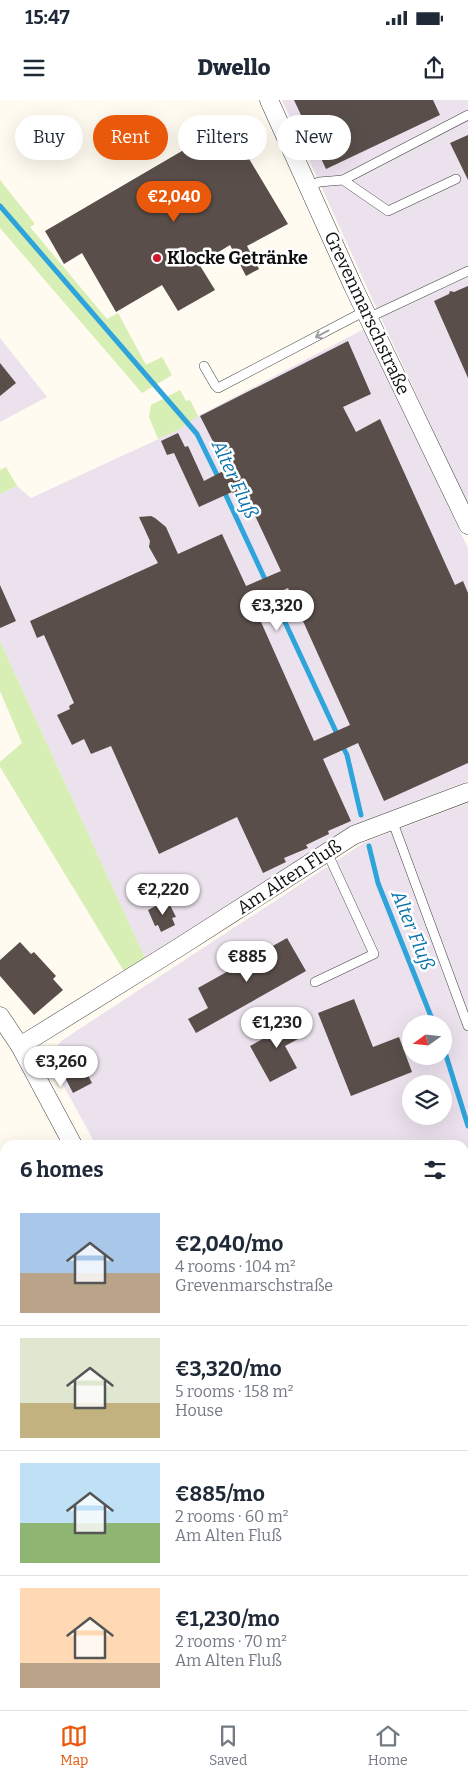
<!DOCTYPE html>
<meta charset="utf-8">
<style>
body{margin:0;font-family:Bitter,serif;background:#f6f6f7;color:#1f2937;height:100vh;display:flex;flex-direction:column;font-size:19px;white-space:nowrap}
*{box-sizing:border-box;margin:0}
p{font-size:16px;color:#747a83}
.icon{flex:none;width:28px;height:28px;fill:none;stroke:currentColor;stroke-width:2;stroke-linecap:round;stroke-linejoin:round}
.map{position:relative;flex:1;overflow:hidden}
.drawer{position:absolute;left:0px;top:1040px;width:469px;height:570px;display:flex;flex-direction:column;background:#fff;border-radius:15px 15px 0 0;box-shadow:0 5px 20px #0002}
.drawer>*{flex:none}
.guide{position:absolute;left:15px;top:15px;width:439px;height:45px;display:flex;gap:10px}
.needle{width:32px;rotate:255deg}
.fabs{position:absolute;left:402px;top:915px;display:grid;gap:10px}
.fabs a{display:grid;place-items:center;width:50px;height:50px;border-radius:50%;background:#fff;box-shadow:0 5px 20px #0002;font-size:25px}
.price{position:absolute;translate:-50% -42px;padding:0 11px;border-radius:18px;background:#fff;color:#222;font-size:16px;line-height:32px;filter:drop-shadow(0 1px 2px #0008)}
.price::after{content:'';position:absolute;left:50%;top:30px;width:15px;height:11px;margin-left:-8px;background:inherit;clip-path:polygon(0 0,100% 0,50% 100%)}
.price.on{background:#ea580c;color:#fff}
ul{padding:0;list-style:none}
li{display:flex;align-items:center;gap:15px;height:125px;padding:0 20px}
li+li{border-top:1px solid #e0e1e3}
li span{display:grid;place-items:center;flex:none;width:140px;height:100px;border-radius:0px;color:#555}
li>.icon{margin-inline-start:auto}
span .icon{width:60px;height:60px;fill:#fffc;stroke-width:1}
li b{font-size:21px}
h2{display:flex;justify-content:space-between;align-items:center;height:60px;padding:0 20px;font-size:21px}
.chip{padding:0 18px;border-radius:22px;background:#fff;box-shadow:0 5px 20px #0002;font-size:18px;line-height:45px}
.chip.on{background:#ea580c;color:#fff}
.status{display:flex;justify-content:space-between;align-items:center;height:35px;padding:0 25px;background:#fff;direction:ltr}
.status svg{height:14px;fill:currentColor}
header{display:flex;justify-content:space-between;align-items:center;height:65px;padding:0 20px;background:#fff;font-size:22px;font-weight:800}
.tab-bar{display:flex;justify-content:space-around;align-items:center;height:70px;border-top:1px solid #e0e1e3;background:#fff;font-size:14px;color:#747a83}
.tab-bar a{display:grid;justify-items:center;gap:2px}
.tab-bar .on{color:#ea580c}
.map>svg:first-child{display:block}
</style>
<div class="status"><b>15:47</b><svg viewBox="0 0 49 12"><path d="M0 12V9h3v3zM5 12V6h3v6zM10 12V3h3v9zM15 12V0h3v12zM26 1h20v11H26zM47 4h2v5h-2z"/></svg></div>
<header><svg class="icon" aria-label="menu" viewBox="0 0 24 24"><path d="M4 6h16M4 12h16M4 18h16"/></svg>Dwello<svg class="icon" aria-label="share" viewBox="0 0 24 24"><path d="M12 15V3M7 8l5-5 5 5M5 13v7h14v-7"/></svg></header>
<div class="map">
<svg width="468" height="1610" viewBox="0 0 468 1610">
<rect width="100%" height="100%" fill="#fffbf0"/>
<g fill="#ece2ee" fill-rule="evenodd">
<path d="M282,0h186v406l-93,-201z"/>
<path d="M364,229l104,219v233l-114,45 -209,132 -145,-317v-147l17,-8 14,12 147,-68 20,-14z"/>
<path d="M0,238l47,59 -47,25z"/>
<path d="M468,703v473l-4,2v-133h-368l-40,-73 -5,-16 10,-15 304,-199zM411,924h33v32h-33zM411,984h33v32h-33z"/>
</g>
<g fill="#d7eeb5">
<path d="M0,80l35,44 -5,3 77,92 11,-6 28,52 16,-8 10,18 -30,18 -142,-165z"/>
<path d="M180,290l6,11 4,-1 8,16 -20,14 -20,9 -9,-22 2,-12z"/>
<path d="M6,367l11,19 -17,8v-24z"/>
<path d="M0,541l145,317 -20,15 -125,-206v-5l22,-19 -22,-52z"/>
</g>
<path fill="#afe6fc" stroke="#2ea4db" d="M5,1299v65l-5,2v-66z"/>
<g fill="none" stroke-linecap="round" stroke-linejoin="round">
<g stroke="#2ea4db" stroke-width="5">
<path d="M0,106l197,228 22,45"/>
<path d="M223,389l115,247"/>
<path d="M341,643l6,12 14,60"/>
<path d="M369,746l9,37 56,141"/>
<path d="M444,949l24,77"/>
</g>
</g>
<g fill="#594e4a" fill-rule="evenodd">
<path d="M294,0h139l7,15 -114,54z"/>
<path d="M235,20l17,28 -7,4 43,72 -41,22 12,23 -13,7 -16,-31 -31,19 16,26 -37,21 -16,-26 -46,27 -34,-59 -18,11 -19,-33z"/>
<path d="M468,35v45l-18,-37z"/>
<path d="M468,186v92l-34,-77 15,-7 1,-3 4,1z"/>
<path d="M348,241l23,53 -28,13 13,25 24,-13 75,166 8,-4 5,12v170l-84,38 -26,-58 -35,16 28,62 -23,10 1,3 -23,11 2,3 -24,10 2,4 -23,11 -26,-56 -78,37 -48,-108 -20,8 -7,-15 -12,6 -15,-30 13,-6 -1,-3 5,-3 -30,-68 -7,3 -7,-17 128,-58 -9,-16 1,-6 -11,-24 12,-1 4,2 11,9 12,27 44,-20 24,52 35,-15 -38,-81 -9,5 -2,-3 -33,15 -25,-54 -7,2 -6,-14 17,-8 7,14 3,-1 16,35 23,-12 -27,-53zM288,488l62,137 -36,16 -61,-137z"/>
<path d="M0,263l16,20 -16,13z"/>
<path d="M0,485l16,36 -16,7z"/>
<path d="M165,801l1,1 2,-1 8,16 -4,1 3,7 -14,7 -3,-7 -3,1 -7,-16z"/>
<path d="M287,838l19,33 -110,62 -8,-14 20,-11 -10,-20z"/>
<path d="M20,842l11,12 3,-2 22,24 -3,3 10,11 -29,25 -34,-39v-16z"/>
<path d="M354,899l19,48 26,-10 13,35 -61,24 -33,-83z"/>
<path d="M286,912l14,26 -15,8 12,22 -27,14 -20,-36 27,-15 -6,-11z"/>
<path d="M79,958l13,25 -19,10 -13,-25z"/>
</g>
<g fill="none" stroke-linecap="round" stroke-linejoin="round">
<defs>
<g id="lane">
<path d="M343,80l125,-65"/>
<path d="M308,88l11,-6 24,-2 45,31 68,-32"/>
<path d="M368,218l100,-47"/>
<path d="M204,266l11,19 3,3 147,-77"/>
<path d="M392,720l76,206"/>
<path d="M315,882l59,-28 -47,-102"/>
<path d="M0,1144l5,-1"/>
<path d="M0,1560l5,-2"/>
<path d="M72,1605l1,5"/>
<path d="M297,1605l1,5"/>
</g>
<g id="street">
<path d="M269,0l84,186 115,239"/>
<path d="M0,916l20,30 53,99"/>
<path d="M20,946l158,-98 176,-113 114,-43"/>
<path d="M0,1593l5,-2"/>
<path d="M257,1605l1,5"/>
</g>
<g id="primary">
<path d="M464,1239l4,-1"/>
<path d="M0,1413l5,-2"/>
</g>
</defs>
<use href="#lane" stroke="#424242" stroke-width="10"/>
<use href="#street" stroke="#424242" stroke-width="19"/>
<use href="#primary" stroke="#202020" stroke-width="29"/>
<use href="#lane" stroke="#fff" stroke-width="9"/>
<use href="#street" stroke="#fff" stroke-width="18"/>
<use href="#primary" stroke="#ffcc60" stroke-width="28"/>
</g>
<defs><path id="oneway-shaft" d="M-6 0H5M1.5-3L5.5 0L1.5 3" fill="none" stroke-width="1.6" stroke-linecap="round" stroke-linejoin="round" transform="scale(1.25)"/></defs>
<use stroke="#9f9f9f" href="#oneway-shaft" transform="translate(322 234) rotate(152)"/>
<circle fill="#ce182f" stroke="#fff" stroke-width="2" cx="157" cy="158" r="5"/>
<g text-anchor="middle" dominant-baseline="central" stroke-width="5" stroke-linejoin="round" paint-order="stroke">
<g font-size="18" font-weight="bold" fill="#0f0f0f" stroke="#fff" text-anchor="start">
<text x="167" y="158">Klocke Getränke</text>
</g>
<g font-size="18" fill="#0f0f0f" stroke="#fff">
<text transform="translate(367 213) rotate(65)">Grevenmarschstraße</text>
<text transform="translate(289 777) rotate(-33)">Am Alten Fluß</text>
</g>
<g font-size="19" font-style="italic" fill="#0a74ae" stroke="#fff">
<text transform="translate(235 379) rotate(65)">Alter Fluß</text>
<text transform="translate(413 830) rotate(68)">Alter Fluß</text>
</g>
</g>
</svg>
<div class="fabs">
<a><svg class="needle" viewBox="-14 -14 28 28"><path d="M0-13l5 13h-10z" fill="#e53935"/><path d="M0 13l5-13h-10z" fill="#747a83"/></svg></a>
<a><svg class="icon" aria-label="layers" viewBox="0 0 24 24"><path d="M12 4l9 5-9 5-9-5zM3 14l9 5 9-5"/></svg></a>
</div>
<b class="price on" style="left:174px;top:123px">€2,040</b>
<b class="price" style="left:277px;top:532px">€3,320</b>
<b class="price" style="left:163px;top:816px">€2,220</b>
<b class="price" style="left:247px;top:883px">€885</b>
<b class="price" style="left:277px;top:949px">€1,230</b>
<b class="price" style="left:61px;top:988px">€3,260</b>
<div class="guide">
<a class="chip">Buy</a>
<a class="chip on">Rent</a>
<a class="chip">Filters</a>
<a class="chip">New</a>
</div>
<section class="drawer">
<h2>6 homes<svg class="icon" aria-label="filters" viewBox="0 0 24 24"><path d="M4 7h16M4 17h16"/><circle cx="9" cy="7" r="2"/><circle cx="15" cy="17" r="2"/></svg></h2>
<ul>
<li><span style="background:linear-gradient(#a9c7e8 60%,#b9a48a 0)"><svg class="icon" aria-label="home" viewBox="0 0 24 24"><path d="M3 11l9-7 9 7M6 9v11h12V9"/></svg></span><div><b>€2,040/mo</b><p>4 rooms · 104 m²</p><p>Grevenmarschstraße</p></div></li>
<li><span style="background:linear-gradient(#dfe7d0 65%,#c2b280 0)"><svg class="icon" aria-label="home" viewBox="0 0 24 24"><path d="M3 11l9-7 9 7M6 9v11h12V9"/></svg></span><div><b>€3,320/mo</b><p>5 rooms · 158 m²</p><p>House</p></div></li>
<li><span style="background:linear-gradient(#bfe0f5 60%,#8fb573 0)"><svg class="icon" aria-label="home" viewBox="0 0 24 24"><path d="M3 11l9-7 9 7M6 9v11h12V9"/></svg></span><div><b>€885/mo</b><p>2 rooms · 60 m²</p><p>Am Alten Fluß</p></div></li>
<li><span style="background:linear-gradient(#ffd9b3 75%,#b9a48a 0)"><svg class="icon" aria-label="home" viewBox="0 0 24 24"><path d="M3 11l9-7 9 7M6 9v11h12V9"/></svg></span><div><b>€1,230/mo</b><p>2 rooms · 70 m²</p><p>Am Alten Fluß</p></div></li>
</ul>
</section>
</div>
<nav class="tab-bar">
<a class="on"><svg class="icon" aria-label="map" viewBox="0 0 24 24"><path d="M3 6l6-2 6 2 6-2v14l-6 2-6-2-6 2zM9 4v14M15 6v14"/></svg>Map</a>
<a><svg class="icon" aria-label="saved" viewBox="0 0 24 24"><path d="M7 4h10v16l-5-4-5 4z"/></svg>Saved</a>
<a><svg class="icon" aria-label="home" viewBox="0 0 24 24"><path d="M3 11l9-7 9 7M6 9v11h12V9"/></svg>Home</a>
</nav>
